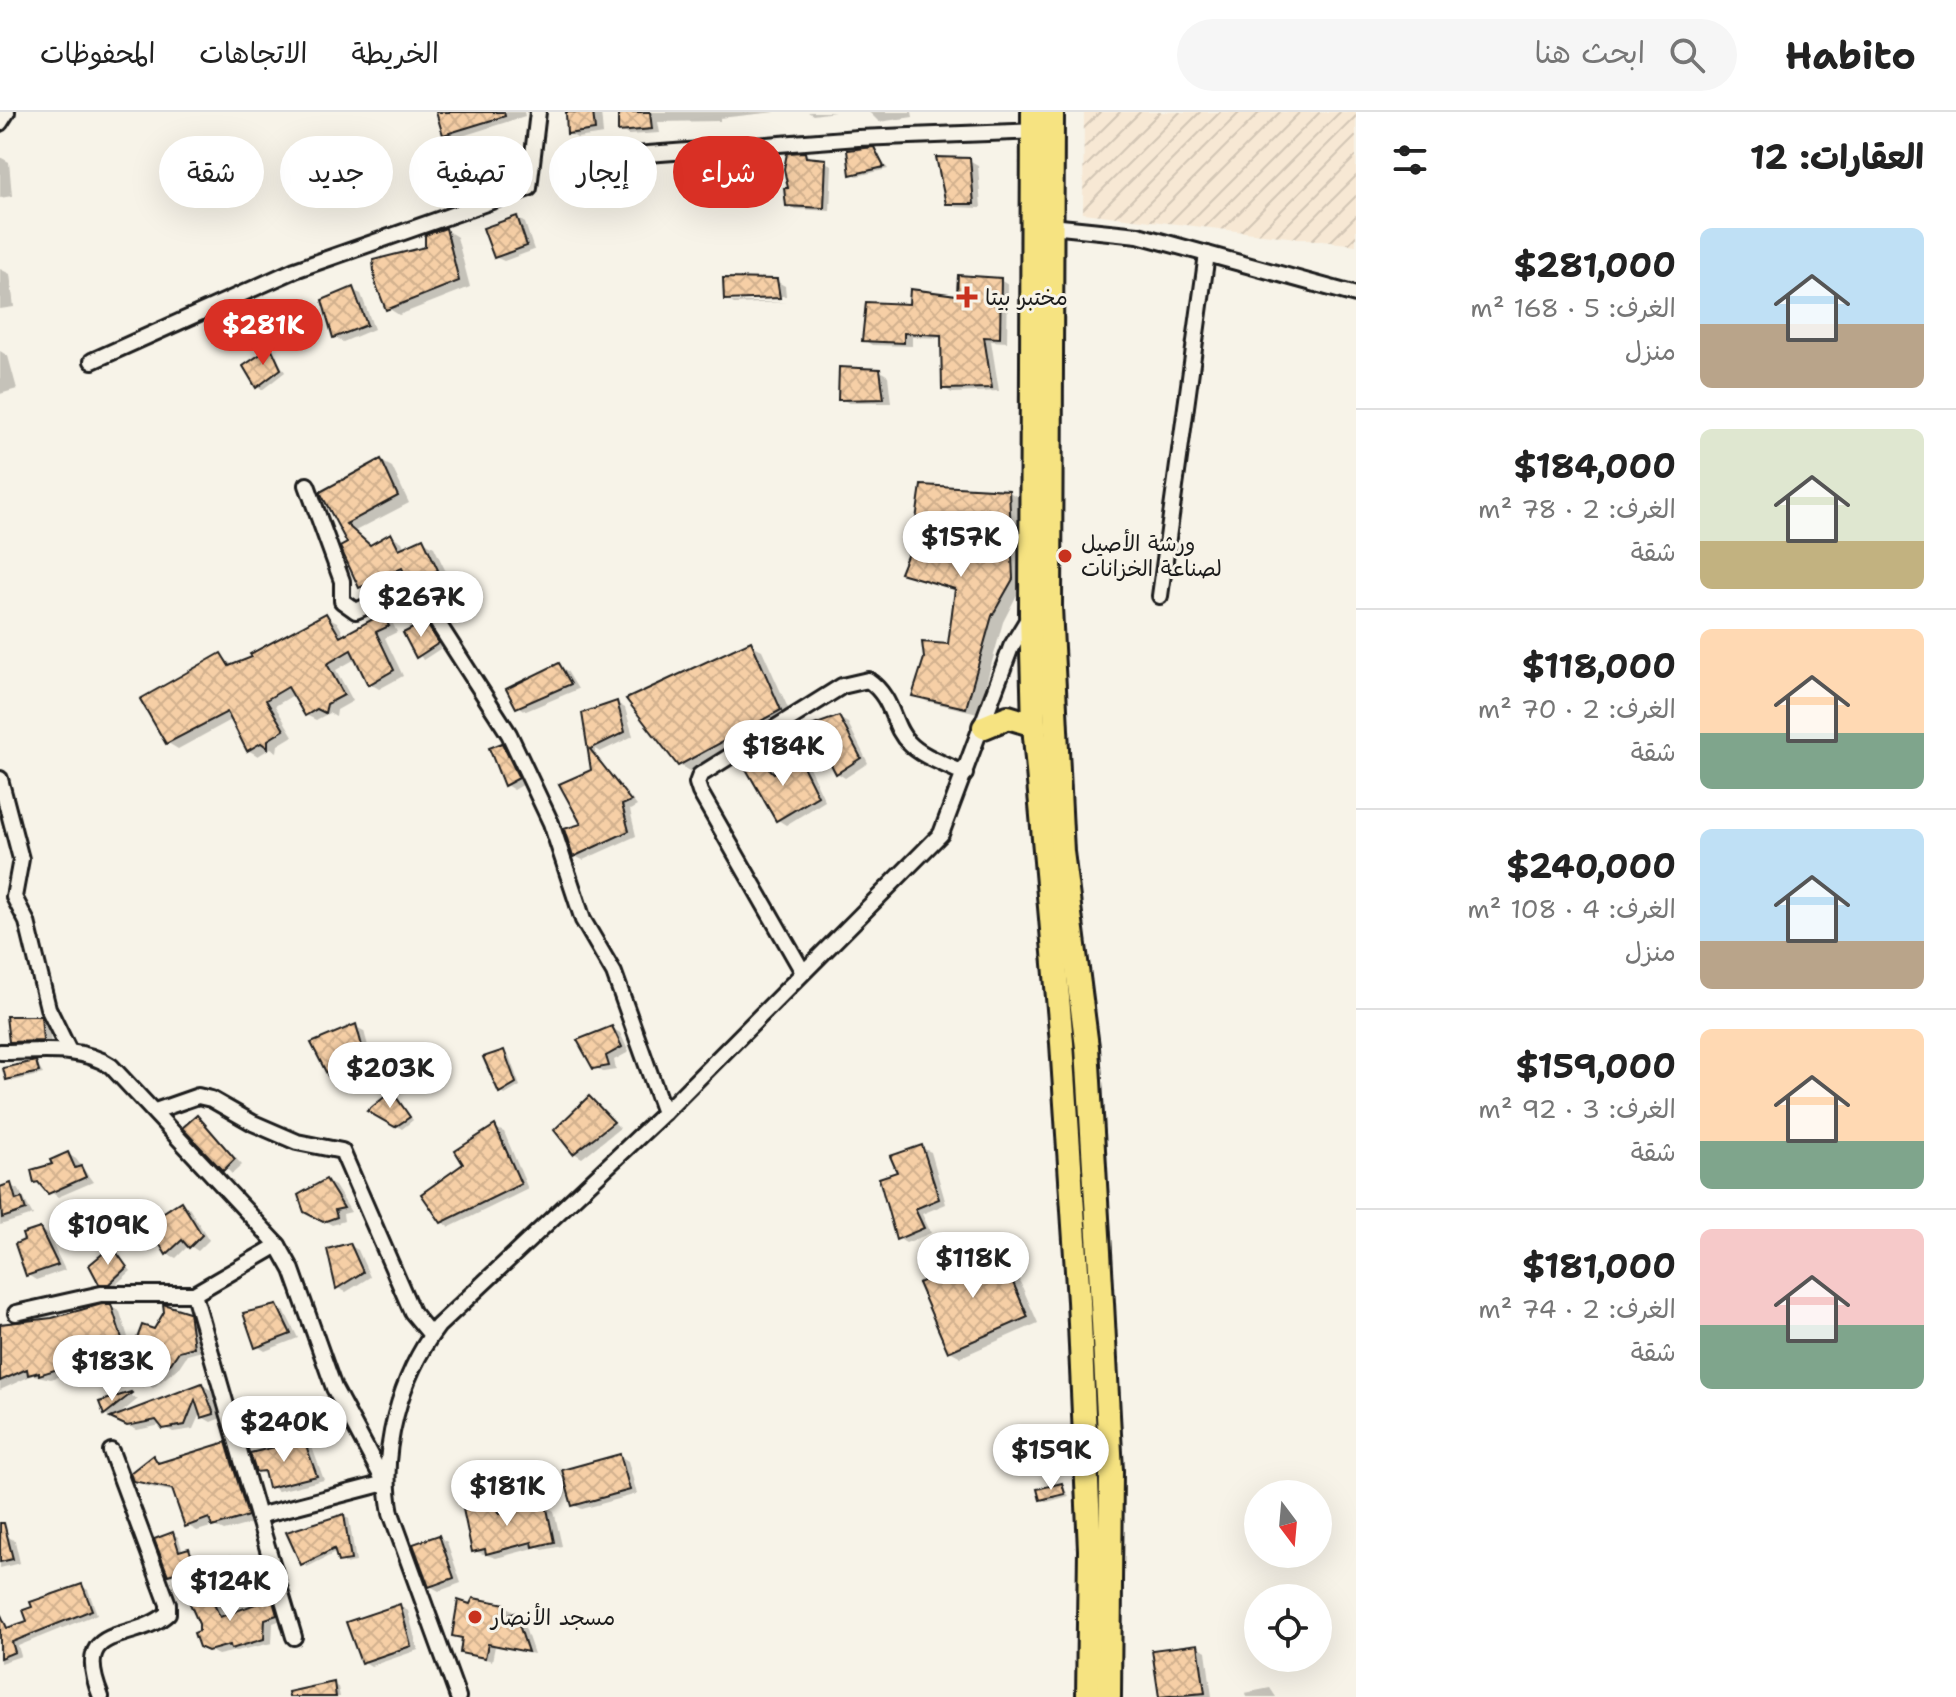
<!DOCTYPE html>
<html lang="ar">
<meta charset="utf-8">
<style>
body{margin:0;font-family:"Shantell Sans","Playpen Sans Arabic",sans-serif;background:#f6f6f6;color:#222;direction:rtl;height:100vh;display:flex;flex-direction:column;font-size:30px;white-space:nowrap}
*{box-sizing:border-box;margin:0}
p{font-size:26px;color:#767676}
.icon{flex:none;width:44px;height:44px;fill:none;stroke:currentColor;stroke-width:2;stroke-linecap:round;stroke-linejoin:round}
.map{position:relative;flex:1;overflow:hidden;direction:ltr}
.details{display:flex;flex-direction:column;background:#fff;width:600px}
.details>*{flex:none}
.top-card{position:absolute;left:24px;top:24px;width:760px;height:72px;direction:rtl;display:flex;gap:16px}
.needle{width:52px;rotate:164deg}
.controls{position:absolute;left:1244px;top:1368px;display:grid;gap:16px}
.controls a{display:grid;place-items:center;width:88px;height:88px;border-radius:50%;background:#fff;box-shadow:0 8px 32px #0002;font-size:40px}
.price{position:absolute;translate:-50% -68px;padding:0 18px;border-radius:28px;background:#fff;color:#222;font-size:26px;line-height:52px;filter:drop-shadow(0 2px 4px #0008)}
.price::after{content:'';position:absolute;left:50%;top:48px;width:24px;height:18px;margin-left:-12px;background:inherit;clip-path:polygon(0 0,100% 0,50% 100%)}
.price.selected{background:#d93025;color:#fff}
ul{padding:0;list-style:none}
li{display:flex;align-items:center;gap:24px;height:200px;padding:0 32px}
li+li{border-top:2px solid #e0e0e0}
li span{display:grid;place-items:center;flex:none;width:224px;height:160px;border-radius:12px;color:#555}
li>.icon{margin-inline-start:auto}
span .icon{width:96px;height:96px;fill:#fffc;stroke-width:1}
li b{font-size:34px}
h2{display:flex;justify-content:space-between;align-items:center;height:96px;padding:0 32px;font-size:34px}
.pill{padding:0 28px;border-radius:36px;background:#fff;box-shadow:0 8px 32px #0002;font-size:28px;line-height:72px}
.pill.selected{background:#d93025;color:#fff}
header{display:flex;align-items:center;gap:48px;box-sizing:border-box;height:112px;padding:0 40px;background:#fff;border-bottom:2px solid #e0e0e0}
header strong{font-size:38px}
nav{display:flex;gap:44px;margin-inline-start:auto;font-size:28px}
.search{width:560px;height:72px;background:#f6f6f6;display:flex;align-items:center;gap:20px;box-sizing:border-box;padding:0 28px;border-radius:44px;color:#767676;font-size:30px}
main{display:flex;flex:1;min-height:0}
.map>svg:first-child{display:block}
</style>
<header>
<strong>Habito</strong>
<div class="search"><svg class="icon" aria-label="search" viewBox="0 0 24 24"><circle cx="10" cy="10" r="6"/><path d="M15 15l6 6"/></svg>ابحث هنا</div>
<nav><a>الخريطة</a><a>الاتجاهات</a><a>المحفوظات</a></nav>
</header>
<main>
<section class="details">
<h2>العقارات: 12<svg class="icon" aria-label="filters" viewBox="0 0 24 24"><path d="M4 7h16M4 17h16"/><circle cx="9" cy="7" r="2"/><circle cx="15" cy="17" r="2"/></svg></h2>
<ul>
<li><span style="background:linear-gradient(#bfe0f5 60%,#b9a48a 0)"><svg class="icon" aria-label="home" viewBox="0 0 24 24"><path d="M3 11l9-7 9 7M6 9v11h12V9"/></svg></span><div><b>$281,000</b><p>الغرف: 5 · 168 m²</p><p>منزل</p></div></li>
<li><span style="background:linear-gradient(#dfe7d0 70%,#c2b280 0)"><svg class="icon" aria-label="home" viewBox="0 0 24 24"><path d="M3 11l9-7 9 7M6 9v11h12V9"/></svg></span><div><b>$184,000</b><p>الغرف: 2 · 78 m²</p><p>شقة</p></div></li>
<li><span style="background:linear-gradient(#ffd9b3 65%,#7fa58c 0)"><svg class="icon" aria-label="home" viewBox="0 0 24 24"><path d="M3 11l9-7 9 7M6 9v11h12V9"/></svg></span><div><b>$118,000</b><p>الغرف: 2 · 70 m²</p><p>شقة</p></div></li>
<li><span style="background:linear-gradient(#bfe0f5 70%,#b9a48a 0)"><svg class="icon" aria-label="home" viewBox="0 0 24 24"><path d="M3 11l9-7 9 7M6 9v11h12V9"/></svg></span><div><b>$240,000</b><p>الغرف: 4 · 108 m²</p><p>منزل</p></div></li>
<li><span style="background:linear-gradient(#ffd9b3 70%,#7fa58c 0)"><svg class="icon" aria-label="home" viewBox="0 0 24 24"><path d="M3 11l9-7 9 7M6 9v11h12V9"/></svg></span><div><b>$159,000</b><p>الغرف: 3 · 92 m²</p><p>شقة</p></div></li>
<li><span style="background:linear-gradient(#f6c9c9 60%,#7fa58c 0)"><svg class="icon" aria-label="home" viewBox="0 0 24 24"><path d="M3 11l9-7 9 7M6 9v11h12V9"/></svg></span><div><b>$181,000</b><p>الغرف: 2 · 74 m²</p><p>شقة</p></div></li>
</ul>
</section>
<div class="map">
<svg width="1356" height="1585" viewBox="0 0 1356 1585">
<defs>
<pattern id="industrial-furrows" width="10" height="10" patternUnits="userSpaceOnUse" patternTransform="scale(2)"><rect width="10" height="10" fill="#f7e8d4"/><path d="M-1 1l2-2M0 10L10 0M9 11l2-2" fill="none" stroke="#d3c6b5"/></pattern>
<pattern id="building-cross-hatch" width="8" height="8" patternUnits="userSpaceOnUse" patternTransform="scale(2)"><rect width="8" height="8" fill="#f6cfa6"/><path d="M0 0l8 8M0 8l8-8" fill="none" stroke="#d2b18e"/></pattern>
</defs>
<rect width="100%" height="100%" fill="#f7f3e8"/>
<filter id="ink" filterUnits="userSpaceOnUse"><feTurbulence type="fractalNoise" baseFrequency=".0125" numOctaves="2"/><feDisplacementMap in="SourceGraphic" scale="16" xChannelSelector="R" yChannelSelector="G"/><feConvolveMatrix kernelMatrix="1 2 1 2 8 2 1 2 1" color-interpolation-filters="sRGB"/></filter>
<g filter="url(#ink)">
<path fill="url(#industrial-furrows)" d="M1084,0h272v133l-273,-32z"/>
<g fill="#0003">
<path d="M438,0h86l1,4 -72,23 -8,-5z"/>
<path d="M568,0h33l2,22 -26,4 -8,-5z"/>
<path d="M620,0h156l-56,6v3l-62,1 2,11 -32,2 -8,-5z"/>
<path d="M808,0h27l-22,3z"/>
<path d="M869,0h43l1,5 -34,5z"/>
<path d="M873,37l15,20 -31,7 -5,-3z"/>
<path d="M804,42l28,11 -2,46 -35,-2 -7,-4z"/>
<path d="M0,45l9,5 3,34 -12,2z"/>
<path d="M969,48l9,5 3,43 -25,-1 -9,-5z"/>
<path d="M517,106l8,5 9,27 -30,11 -9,-4z"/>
<path d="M446,118l11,7 13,50 -71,28 -11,-7 39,-60z"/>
<path d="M0,157l10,5 4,33 -14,2z"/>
<path d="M1000,168l8,5 -1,57 -16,-1 8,50 -47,2 -8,-5 -1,-50 -31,-1v9l-40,-1 -8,-5 47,-34 48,-9z"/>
<path d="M776,169l9,5 1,10 -55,2v4h56l-53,2 -8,-5z"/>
<path d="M352,178l9,4 13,35 -31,13 -9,-5z"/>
<path d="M271,238l14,22 -23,18 -5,-3z"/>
<path d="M0,239l8,5 9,33 -17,5z"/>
<path d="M880,259l8,5 3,27h-42l-9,-5z"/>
<path d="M381,349l11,6 17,36 -54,28 17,15 19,-11 11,7 3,7 18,-8 11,6 14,29 -25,14 -15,-13 -36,16 -12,-6 -11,-43 -26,-51z"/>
<path d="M1009,380l11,6 3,85 -20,39 -25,91 -52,-12 -12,-6 36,-48 7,-56 -55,-19 13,-30z"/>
<path d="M326,504l11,6 8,14 37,-20 10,6 5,10 -12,6 18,38 -24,13 -10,-6 -12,-25 -21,12 17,31 -16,9 -1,7 -7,-4 -13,7 -10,-5 -11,-21 -20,12 18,30 -15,9 -1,7 -6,-4 -13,8 -10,-6 -15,-31 -55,30 -10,-6 53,-87 13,10 21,-7z"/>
<path d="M423,509l20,26 -20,13 -17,-26 18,-9z"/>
<path d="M750,532l12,6 30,67 -101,55 -12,-7z"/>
<path d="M559,554l8,5 11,18 -52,22 -8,-5z"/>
<path d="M617,591l8,5 8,28 -33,16 -5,-3v5l42,52 -7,4 6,26 -53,24 -9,-4 19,-85 -9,-56z"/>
<path d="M839,606l9,5 20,40 -23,15 -8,-5z"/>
<path d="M502,633l8,5 16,33 -12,7 -8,-5z"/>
<path d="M800,651l9,4 16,34 -39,24 -8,-5 -29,-50 22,1 4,3z"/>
<path d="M40,906l9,5 2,22h-32l-8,-4z"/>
<path d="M356,915l8,4 9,34 -35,14 -8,-5z"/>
<path d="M612,916l8,5 9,19 -15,8 2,10 -13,2 -8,-5z"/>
<path d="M504,941l5,3 11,30 -15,9 -5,-3z"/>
<path d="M36,951l7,11 -30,7 -5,-3z"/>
<path d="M392,982l21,26 -11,9 -31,-19z"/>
<path d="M589,987l31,29 -38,30 -8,-5z"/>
<path d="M198,1005l44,48 -10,9 -47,-46z"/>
<path d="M495,1016l9,4 24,57 -78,38 -8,-5 23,-57z"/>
<path d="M922,1036l9,4 15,52 -24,10 9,19 -25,10 -8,-5 2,-64z"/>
<path d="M68,1042l8,5 17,23 -35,15 -22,-15z"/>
<path d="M326,1070l9,4 16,26 -8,2 1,7 -12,4 -26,-15z"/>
<path d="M11,1074l8,4 14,25 -33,10v-36z"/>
<path d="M181,1091l8,5 20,32 -11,11 -9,-6 -13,13 -8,-4 -19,-30z"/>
<path d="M40,1118l8,5 17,35 -29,10 -8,-5z"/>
<path d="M349,1133l9,5 12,27 -24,15 -8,-4z"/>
<path d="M112,1137l19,22 -17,15h-8l-6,-3z"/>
<path d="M998,1138l11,7 29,66 -77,34 -11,-6z"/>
<path d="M111,1194l9,6 13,41 -82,26 -18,-4 -33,15v-64l52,-6z"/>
<path d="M277,1195l8,5 13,26 -33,13 -8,-5z"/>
<path d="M188,1202l9,5 5,32 -15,4 -8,12 -26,21 -8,-5 10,-51z"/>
<path d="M202,1273l9,5 10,28 -10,4 -9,-5 -1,-6 -8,18 -20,3 -12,-7 -24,5 -32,-16 -3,-10 30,-8 6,3 -22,18z"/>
<path d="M304,1330l8,5 12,33 -46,11 -9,-5 -2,-10 -10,-6z"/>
<path d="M226,1332l11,6 20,72 -33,9 -10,-5 -17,5 -10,-6 -12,-33 -29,-6 -11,-6 18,-23 11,7z"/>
<path d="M620,1344l8,5 9,33 -55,15 -8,-4z"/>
<path d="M1062,1373l7,11 -22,6 -5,-3z"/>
<path d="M497,1393l9,10 39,-9 9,5 8,35 -19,4 -5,-3 -42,11 -22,-7z"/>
<path d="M344,1404l5,3 7,43 -11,2 -8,-12 -30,15 -5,-3z"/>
<path d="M173,1422l5,3 5,15 11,1 5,16 -24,8 -5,-3z"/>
<path d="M7,1424l8,5 5,22 -20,5v-30z"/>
<path d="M439,1425l8,5 14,41 -22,8 -9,-5z"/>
<path d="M230,1447l8,4 8,26 -26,9 -5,-3 10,22 47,-16 8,4 4,14 -11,4 -1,20 -54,12 -17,-9 7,-53 4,2 -9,-27z"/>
<path d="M81,1474l7,4 9,24 -79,32 3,10 -21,7v-30l29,-11z"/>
<path d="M400,1494l8,5 10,39 -47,16 -8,-5z"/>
<path d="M505,1494l7,4 -1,6 11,3 12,35 -39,-8 -3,15 -30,-9 2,-13 -10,-4 18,-28z"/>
<path d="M1198,1534l8,5 6,46h-51l-6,-45z"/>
<path d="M333,1573l5,2 2,10h-29z"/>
<path d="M1270,1576l6,9h-30l-1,-4z"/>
</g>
<g fill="url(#building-cross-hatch)" stroke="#1c1c1c" stroke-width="2">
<path d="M436,0h68l1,4 -62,19z"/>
<path d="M566,0h27l2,18 -28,4z"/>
<path d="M618,0h32l2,17 -34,3z"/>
<path d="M874,35l10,20 -34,8 -3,-25z"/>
<path d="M805,40l1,5 20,2 -2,49 -38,-2 -2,-18h4l-4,-19 3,-16z"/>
<path d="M936,45l34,1 4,46h-28z"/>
<path d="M517,104l10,30 -33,12 -11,-30z"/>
<path d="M446,116l13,53 -73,29 -11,-28 -2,-22 52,-13v-12z"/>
<path d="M958,163l43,3 -1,60 -16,-1 8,51 -50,1 -1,-54 -37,-2v10l-42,-2 4,-39 43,2 1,-15 47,6z"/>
<path d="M723,166l54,1 3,19 -56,2z"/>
<path d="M353,175l14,38 -34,13 -11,-38z"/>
<path d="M271,235l10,22 -25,19 -13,-22z"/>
<path d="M839,255l41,2 4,30 -46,1z"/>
<path d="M381,347l17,37 -52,28 24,21 21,-12 8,16 24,-11 15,32 -28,15 -8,-17 -43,20 -19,-41 7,-4 -27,-51z"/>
<path d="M921,373l88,5 4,89 -21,37 -26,92 -54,-12 12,-38 -2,-16 26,2 7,-55 -55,-16 13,-32z"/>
<path d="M326,501l14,24 42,-23 7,12 -13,6 18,38 -26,15 -17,-35 -24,14 17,31 -17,9 -2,9 -8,-4 -12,7 -17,-29 -22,13 18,30 -16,10v8l-7,-5 -14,8 -20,-39 -61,32 -26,-45 81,-46 8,13 23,-9 -2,-3z"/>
<path d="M423,506l16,25 -23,15 -13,-25 18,-9 -2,-4z"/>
<path d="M751,529l30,69 -103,56 -52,-67z"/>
<path d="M559,551l12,21 -55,24 -10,-19z"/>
<path d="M617,589l8,31 -35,17 41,52 -9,4 7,26 -56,26 -9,-28 17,-5 -22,-40 32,-14 -9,-57z"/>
<path d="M839,604l22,42 -25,16 -25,-48z"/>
<path d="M502,631l17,35 -15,8 -15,-38z"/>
<path d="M800,648l18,36 -42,25 -30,-52 17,-6 11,10z"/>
<path d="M6,904h35l2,25 -34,1z"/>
<path d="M356,912l10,37 -38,15 -17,-33z"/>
<path d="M612,914l10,21 -16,9 3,10 -16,3 -16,-29z"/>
<path d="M504,938l12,33 -17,10 -16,-36z"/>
<path d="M36,949l3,11 -33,8 -3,-12z"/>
<path d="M392,979l18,26 -15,10 -28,-16z"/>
<path d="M589,984l25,26 -41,32 -19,-24z"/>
<path d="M197,1003l38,44 -12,12 -41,-43z"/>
<path d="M495,1013l26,59 -80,39 -20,-29 42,-30 -8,-13z"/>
<path d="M922,1033l17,54 -24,10 9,19 -28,12 -17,-62 18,-6 -7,-16z"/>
<path d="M68,1040l7,16 6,-2 5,11 -38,17 -10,-12 -4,1 -3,-13 21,-6 -2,-4z"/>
<path d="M326,1067l18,29 -9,2 2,7 -14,5 -19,-10 -6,-17z"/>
<path d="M11,1071l5,17 6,-2 4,12 -24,8 -2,-31z"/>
<path d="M181,1089l21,34 -13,13 -7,-8 -16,15 -19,-32z"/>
<path d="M40,1116l18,37 -32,11 -11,-32 9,-4 -2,-6z"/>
<path d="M350,1131l13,29 -27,17 -9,-40z"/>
<path d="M112,1134l15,21 -18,17h-10l-10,-19z"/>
<path d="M998,1136l30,69 -80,35 -30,-69z"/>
<path d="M102,1192h9l14,44 -86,27v-3l-11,3 -1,-6 -27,12v-57l52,-6z"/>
<path d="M163,1192l26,8 5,35 -15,4 -8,12 -28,22 -11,-33 10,-27 12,4 10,-17z"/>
<path d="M277,1193l14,29 -36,14 -12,-35z"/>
<path d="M202,1271l12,31 -13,4 -6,-18 -10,25 -22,4 -7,-9 -29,6 -17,-8z"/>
<path d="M131,1280l1,1 -28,22 -5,-13z"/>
<path d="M304,1328l13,36 -49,12 -4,-17 -8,1 -6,-19z"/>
<path d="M226,1330l22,74 -36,11 -3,-9 -24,9 -13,-38 -39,-8 -3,-8 23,-18 5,8z"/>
<path d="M620,1342l10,36 -58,16 -10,-36z"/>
<path d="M1062,1371l3,11 -25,6 -3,-11z"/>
<path d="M497,1391l2,11 47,-10 8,38 -21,5 -1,-5 -46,12 -1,-5 -13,3 -9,-43z"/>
<path d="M344,1402l7,46 -13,2 -4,-13 -33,16 -15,-33z"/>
<path d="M0,1411h4l9,36 -13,3z"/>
<path d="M173,1420l6,19 10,-3 6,19 -27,8 -14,-36z"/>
<path d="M439,1423l15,43 -25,9 -16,-43z"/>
<path d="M230,1444l9,29 -29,10 -10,-29z"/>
<path d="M82,1472l10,26 -80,32 3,10 -15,6v-45l7,15 20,-7 -4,-11 9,-3 -2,-5z"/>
<path d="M208,1479l12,26 52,-19 5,17 -12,4 -1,20 -33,10 -1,-4 -22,6 -9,-4 -5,-14 5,-2v-7l-11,-25z"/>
<path d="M473,1486l33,6 -2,12 11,-3 13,39 -40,-8 -3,14 -25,-5 2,-15 -10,-2 6,-36 12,4z"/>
<path d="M400,1492l11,42 -50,17 -15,-41z"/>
<path d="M1198,1532l7,49 -46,4 -7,-47z"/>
<path d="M334,1570l2,15h-47l-1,-5z"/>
</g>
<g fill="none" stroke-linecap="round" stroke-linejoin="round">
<defs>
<g id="minor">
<path d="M0,11l7,-11"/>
<path d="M582,47l276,-21 181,-7"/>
<path d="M1051,114l87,9 218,60"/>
<path d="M92,249l203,-91 234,-82 9,-76"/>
<path d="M307,373l35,96v20l14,10c19,-9 47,-19 67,-11l86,134 42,89 32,97 31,53 50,140"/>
<path d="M1160,484l47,-342"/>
<path d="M0,667l21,80 -7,38 13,25 21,86 21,43"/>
<path d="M803,860l-103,-180 -3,-9 3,-8 142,-89 26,-6c27,19 23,46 41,63 13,14 39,22 56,31"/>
<path d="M0,940c38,0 79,-7 111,14l167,179 14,25 42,118 51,95 -127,33 36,121"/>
<path d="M155,999l43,-15 13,3 42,24 44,19 45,9 70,161 19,23"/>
<path d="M194,1182l64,222"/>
<path d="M16,1201l85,-19h93l84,-49"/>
<path d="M101,1585c-31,-77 32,-52 67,-84v-9l-57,-153"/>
<path d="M458,1585l-67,-184c-12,-61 9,-137 47,-187l226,-213 277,-279 70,-187 20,-33"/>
</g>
<g id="trunk">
<path d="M1033,0l-2,502 3,111 28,318 17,258 11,249 -2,147"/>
<path d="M1052,0l-2,495 12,245 25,195 15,256 9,168 -2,226"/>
<path d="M984,615l24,-10 26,8"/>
</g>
</defs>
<use href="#minor" stroke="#1c1c1c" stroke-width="20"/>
<use href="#trunk" stroke="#1c1c1c" stroke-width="28"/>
<use href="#minor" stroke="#f7f3e8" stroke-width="14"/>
<use href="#trunk" stroke="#f6e381" stroke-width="22"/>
</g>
</g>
<g fill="#c8321e" stroke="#f7f3e8" stroke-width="3">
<path d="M963 173h8v8h8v8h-8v8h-8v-8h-8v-8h8z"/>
<circle cx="1065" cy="444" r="8"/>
<circle cx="475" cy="1505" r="8"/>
</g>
<g text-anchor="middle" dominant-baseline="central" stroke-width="6" stroke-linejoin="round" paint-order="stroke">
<g font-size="22" fill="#1c1c1c" stroke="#f7f3e8" text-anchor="start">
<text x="985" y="185">مختبر بيتا</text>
<text x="1081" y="431">ورشة الأصيل<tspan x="1081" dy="25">لصناعة الخزانات</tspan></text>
<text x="491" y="1505">مسجد الأنصار</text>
</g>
</g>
</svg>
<div class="controls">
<a><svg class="needle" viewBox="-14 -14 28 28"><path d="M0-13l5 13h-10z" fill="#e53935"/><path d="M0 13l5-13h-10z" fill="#767676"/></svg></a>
<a><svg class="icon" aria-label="locate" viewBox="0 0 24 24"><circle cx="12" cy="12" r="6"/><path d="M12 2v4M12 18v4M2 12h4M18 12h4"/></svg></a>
</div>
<b class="price selected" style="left:263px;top:255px">$281K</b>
<b class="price" style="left:961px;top:467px">$157K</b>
<b class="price" style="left:421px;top:527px">$267K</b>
<b class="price" style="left:783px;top:676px">$184K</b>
<b class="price" style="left:390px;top:998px">$203K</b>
<b class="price" style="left:108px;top:1155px">$109K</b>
<b class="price" style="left:973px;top:1188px">$118K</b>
<b class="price" style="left:112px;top:1291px">$183K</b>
<b class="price" style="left:284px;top:1352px">$240K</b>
<b class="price" style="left:1051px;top:1380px">$159K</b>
<b class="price" style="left:507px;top:1416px">$181K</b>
<b class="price" style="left:230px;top:1511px">$124K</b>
<div class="top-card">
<a class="pill selected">شراء</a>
<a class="pill">إيجار</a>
<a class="pill">تصفية</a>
<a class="pill">جديد</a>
<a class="pill">شقة</a>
</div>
</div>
</main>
